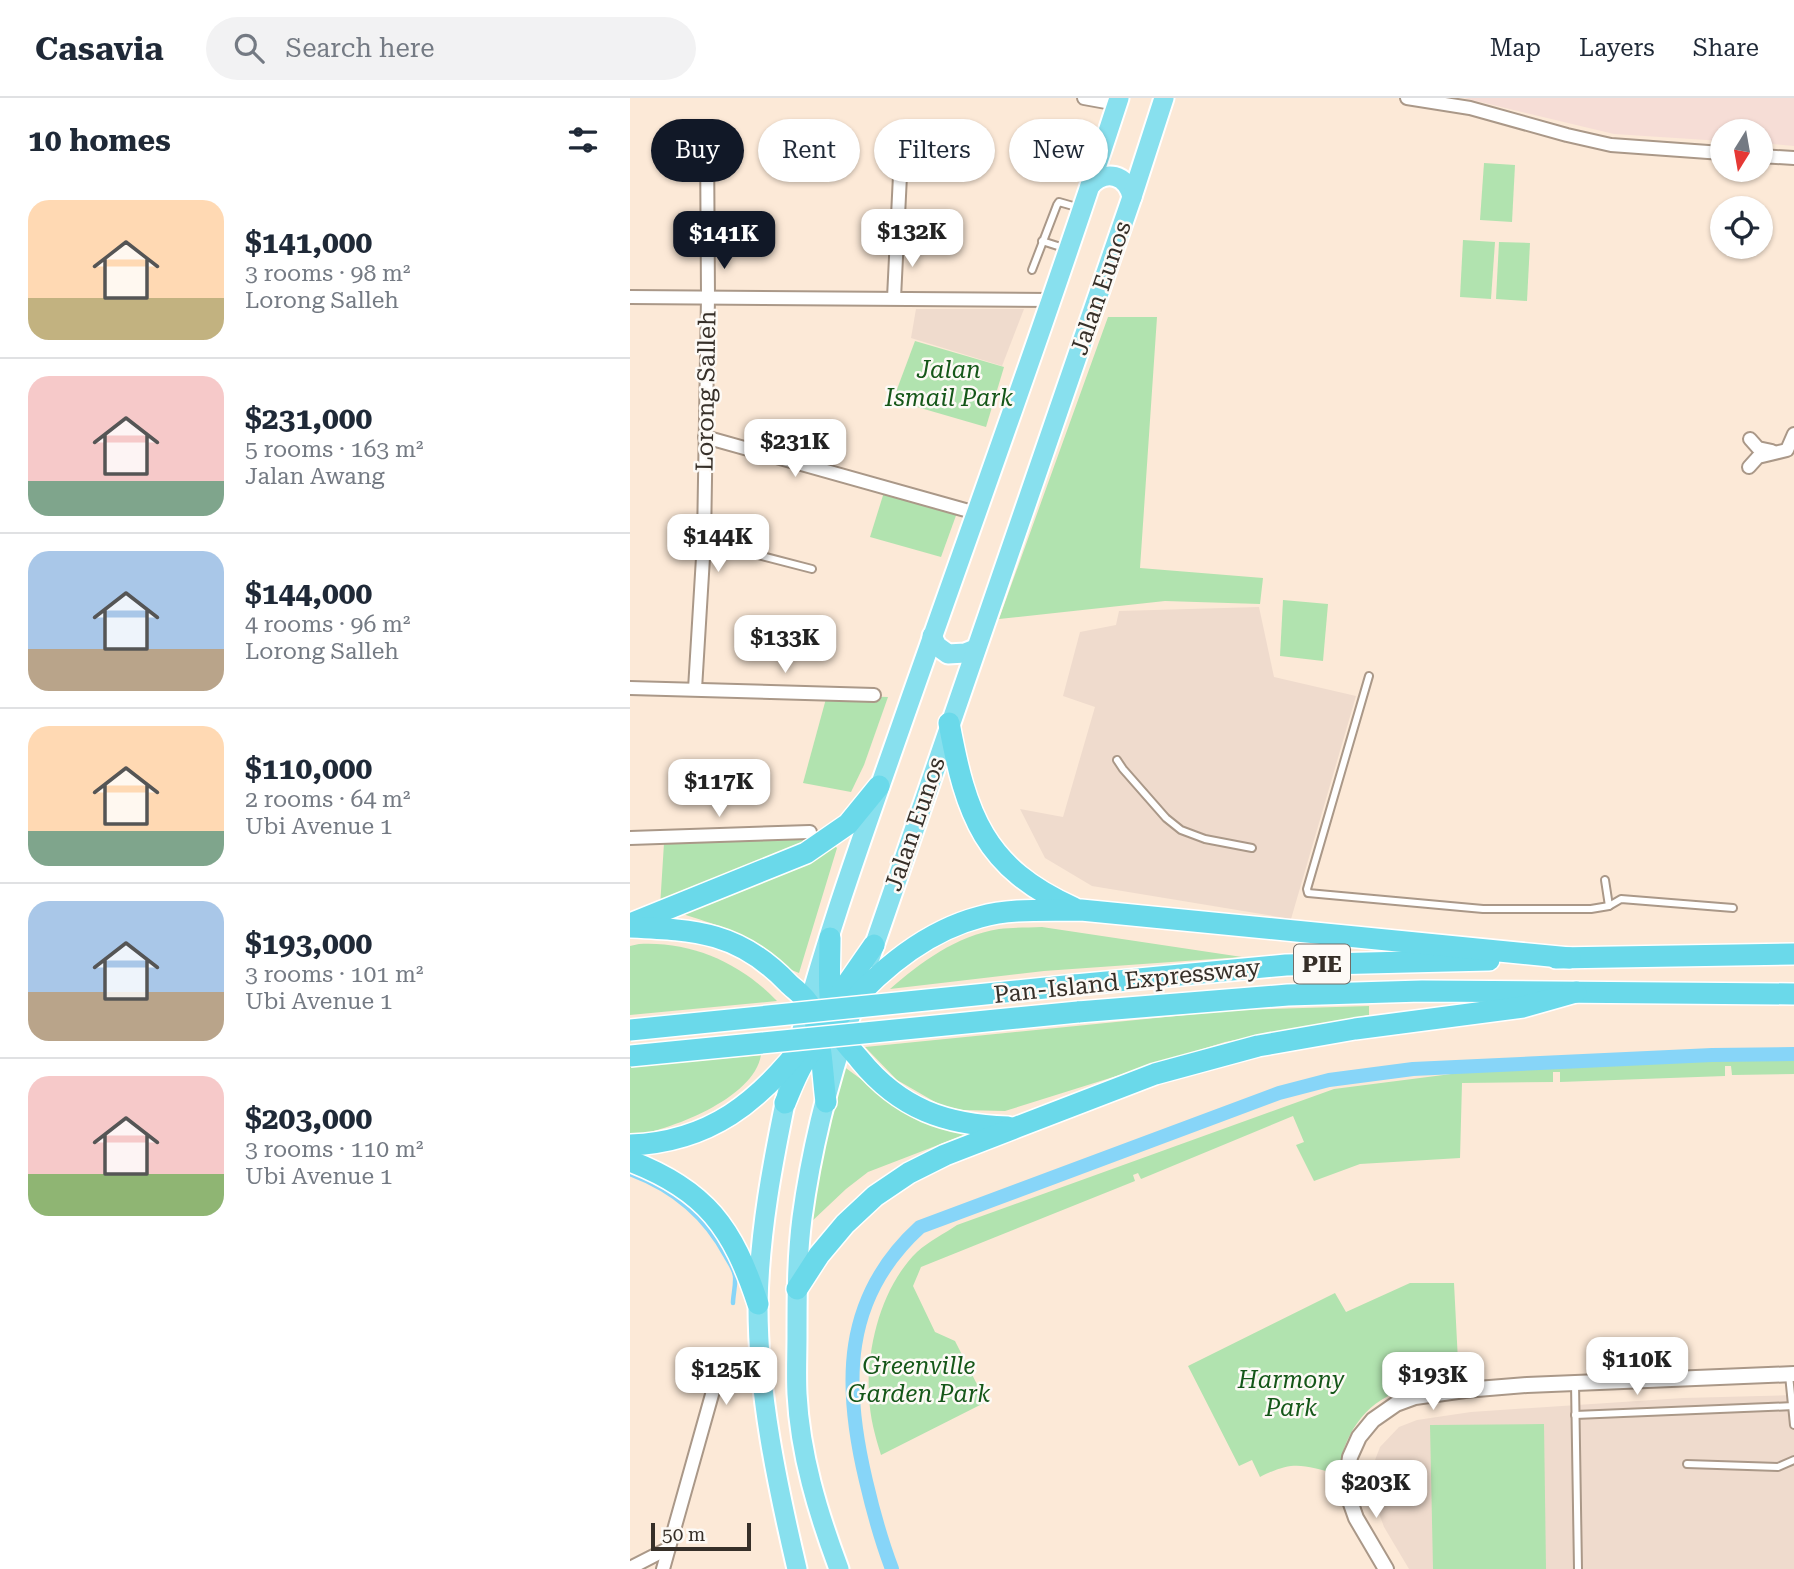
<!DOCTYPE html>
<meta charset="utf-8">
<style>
body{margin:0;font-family:"Roboto Serif",serif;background:#f2f2f3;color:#1f2937;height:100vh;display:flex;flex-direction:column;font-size:26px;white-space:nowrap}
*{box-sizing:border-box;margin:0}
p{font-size:23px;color:#747a83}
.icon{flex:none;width:38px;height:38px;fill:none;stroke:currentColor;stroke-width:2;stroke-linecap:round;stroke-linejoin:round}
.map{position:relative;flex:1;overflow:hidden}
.drawer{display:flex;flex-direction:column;background:#fff;width:630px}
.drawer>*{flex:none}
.guide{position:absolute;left:21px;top:21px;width:665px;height:63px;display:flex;gap:14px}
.needle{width:46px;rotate:191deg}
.buttons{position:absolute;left:1080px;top:21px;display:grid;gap:14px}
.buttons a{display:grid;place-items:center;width:63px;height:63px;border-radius:50%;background:#fff;box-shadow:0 2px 5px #0004;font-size:35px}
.scale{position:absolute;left:21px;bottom:18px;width:100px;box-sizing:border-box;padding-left:7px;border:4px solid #362f28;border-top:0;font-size:19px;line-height:24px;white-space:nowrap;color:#362f28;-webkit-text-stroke:5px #fdfaf6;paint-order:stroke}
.price{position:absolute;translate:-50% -60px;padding:0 16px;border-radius:14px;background:#fff;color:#222;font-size:23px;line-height:46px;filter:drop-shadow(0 2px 4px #0008)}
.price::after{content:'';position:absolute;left:50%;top:42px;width:21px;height:16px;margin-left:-10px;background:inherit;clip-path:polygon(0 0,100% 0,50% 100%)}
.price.on{background:#111827;color:#fff}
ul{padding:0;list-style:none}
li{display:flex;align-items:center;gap:21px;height:175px;padding:0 28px}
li+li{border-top:2px solid #e0e1e3}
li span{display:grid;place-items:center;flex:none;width:196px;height:140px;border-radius:21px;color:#555}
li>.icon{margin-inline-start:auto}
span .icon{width:84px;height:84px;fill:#fffc;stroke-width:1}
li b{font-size:30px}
h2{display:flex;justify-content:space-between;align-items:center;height:84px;padding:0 28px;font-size:30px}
.tag{padding:0 24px;border-radius:32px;background:#fff;box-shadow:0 2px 5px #0004;font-size:24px;line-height:63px}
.tag.on{background:#111827;color:#fff}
header{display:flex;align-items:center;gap:42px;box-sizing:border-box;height:98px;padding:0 35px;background:#fff;border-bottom:2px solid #e0e1e3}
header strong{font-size:33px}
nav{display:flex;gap:38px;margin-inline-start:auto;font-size:24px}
.search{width:490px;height:63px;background:#f2f2f3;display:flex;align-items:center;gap:18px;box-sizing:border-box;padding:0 24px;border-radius:38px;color:#747a83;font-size:26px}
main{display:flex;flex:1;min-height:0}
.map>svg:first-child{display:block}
</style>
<header>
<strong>Casavia</strong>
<div class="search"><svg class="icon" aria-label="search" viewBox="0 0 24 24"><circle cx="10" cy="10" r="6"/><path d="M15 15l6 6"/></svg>Search here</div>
<nav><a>Map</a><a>Layers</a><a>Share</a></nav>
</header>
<main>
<section class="drawer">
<h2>10 homes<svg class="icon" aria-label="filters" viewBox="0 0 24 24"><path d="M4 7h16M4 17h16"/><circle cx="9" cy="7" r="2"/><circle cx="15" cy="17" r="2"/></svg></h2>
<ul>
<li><span style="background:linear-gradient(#ffd9b3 70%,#c2b280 0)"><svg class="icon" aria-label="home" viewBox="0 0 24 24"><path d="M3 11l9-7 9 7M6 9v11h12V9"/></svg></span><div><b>$141,000</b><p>3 rooms · 98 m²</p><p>Lorong Salleh</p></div></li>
<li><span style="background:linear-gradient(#f6c9c9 75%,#7fa58c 0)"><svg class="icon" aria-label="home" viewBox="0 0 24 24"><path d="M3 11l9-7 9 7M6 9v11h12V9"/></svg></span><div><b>$231,000</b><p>5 rooms · 163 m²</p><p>Jalan Awang</p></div></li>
<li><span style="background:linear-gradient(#a9c7e8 70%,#b9a48a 0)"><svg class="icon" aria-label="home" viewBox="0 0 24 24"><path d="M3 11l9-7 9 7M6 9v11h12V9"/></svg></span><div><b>$144,000</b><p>4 rooms · 96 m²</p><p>Lorong Salleh</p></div></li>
<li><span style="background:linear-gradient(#ffd9b3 75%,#7fa58c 0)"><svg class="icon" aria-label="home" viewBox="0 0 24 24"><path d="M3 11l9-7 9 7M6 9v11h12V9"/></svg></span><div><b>$110,000</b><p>2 rooms · 64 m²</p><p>Ubi Avenue 1</p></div></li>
<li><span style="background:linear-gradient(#a9c7e8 65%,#b9a48a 0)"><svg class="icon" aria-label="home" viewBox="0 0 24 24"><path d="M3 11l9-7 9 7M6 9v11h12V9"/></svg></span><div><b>$193,000</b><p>3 rooms · 101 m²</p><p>Ubi Avenue 1</p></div></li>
<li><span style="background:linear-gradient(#f6c9c9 70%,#8fb573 0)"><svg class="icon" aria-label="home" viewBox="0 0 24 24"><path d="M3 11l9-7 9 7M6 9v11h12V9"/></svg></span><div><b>$203,000</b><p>3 rooms · 110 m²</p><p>Ubi Avenue 1</p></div></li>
</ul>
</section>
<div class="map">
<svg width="1164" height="1471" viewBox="0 0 1164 1471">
<rect width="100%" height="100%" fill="#fce9d7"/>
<path fill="#f6ddd6" d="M834,0h330v48l-33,-3 -1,-12h-38v10l-108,-7z"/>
<g fill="#efdbcd">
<path d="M286,211h108l-22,57 -91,-28z"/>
<path d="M629,509l15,70 82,19 -65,223 -199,-33 -47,-28 -25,-49 43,8 32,-110 -32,-11 17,-64 36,-7 3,-14z"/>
<path d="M1164,1297v174h-385l-25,-42 -12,-33v-26l8,-21 19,-20 18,-7 54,-8 212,-14z"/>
</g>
<g fill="#b1e3af">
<path d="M854,65l31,2 -3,57 -32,-2z"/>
<path d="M833,142l32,2 -4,57 -31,-2z"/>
<path d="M869,144l31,1 -3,58 -31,-2z"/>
<path d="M478,219h49l-17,251 123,10 -3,26 -95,-3 -166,18z"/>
<path d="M285,243l89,26 -18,60 -93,-27z"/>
<path d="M255,391l73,21 -17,47 -71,-20z"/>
<path d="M653,502l45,4 -5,57 -43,-5z"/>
<path d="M197,597l61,2 -24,68 -13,27 -48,-9z"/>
<path d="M174,739l-2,7 -142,63 4,-64z"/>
<path d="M205,748l2,2 -38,125c-16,-5 -22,-16 -35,-25 -25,-18 -58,-26 -87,-36z"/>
<path d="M412,829l200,30 -198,14 -154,18c31,-27 66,-53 109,-60 14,-2 29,-1 43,-2z"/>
<path d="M9,846c52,-3 102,19 138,57l-147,14v-69z"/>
<path d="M739,908v9l-144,27 -220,69 -43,-1 -20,-4 -45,-26 -32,-33 371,-37z"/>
<path d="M131,957c-7,44 -93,76 -131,81v-69z"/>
<path d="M1164,961v15l-62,1 -1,-9h-6v10l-165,6v-10h-7v10l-91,1 -2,75 -100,6 -46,17 -18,-36 8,-3 -11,-26 -152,63 -3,-6 -5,2 2,6 -214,86 -8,19 22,46 20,9 31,61 -105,53c-6,-19 -11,-38 -12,-58 -3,-48 12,-110 48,-145 12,-11 27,-18 40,-27l377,-136 125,-16 240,-13z"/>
<path d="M213,968l63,46 66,20 -104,40 -22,17 -36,34 11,-74z"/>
<path d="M780,1185h44l5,98c-19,3 -40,4 -59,10 -36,12 -58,46 -61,83 -36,-8 -44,-15 -79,3l-8,-17 -13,6 -51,-100 147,-73 11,19z"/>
<path d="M914,1326l2,145h-113l-3,-144z"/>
</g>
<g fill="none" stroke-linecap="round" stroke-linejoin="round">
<path stroke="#87d5f8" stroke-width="4.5" d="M0,1076c43,16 75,43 96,83 3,5 8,12 9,19 1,9 -2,19 -2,27"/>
<path stroke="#87d5f8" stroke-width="14" d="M262,1471c-11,-29 -19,-58 -26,-88 -23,-96 -24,-183 54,-254l359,-134 50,-13 84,-11 299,-14 82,-1"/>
<defs>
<g id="service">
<path d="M412,143l25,8"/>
<path d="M402,172l25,-65 2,-3 21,6"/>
<path d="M74,443l108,28"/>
<path d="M739,578l-62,213 1,4 175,16h108l18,-3 12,-7 112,9"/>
<path d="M487,662l6,9 43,49 15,12 24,9 47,9"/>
<path d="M975,782l4,26"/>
<path d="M1159,1277l5,50"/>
<path d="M945,1285l3,186"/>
<path d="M945,1317l219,-9"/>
<path d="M1057,1366l91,3 16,-7"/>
</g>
<g id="minor">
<path d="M454,0l33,6"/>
<path d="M777,0l63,10 97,27 44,10 111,8"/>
<path d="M1130,58l34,2"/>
<path d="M0,199l421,3"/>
<path d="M264,200l7,-143"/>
<path d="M75,339l271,76"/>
<path d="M1120,341l8,9 14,3"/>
<path d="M1119,369l9,-10 29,-7 7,-16"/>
<path d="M0,590l244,7"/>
<path d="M65,591l9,-148 4,-244 -1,-162"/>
<path d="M0,740l180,-6"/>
<path d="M0,1470l39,-20"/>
<path d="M33,1471l57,-203"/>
</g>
<path id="tertiary" d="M756,1471l-30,-51 -6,-17 -3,-23 3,-21 9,-20 14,-17 23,-16 19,-7 50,-7 62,-5 267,-11"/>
<g id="trunk">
<path d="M460,88c15,-17 37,-12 42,11"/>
<path d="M302,538l5,10 11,8 17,-1 10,-4"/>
<path d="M240,860l262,-761 32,-99"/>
<path d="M166,955c29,-116 71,-229 110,-341 72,-205 146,-408 213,-614"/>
<path d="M158,991c-15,71 -29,144 -30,217 0,88 19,178 39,263"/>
<path d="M209,1471c-21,-56 -39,-115 -42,-175 -1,-20 0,-39 0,-59 0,-39 0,-78 5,-117 10,-75 30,-150 55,-221"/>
</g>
<g id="motorway">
<path d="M319,625c17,92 35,145 125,185"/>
<path d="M0,826l176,-71 42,-29 31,-38"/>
<path d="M0,829c67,3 109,5 158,56 7,7 18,14 22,23 12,30 12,65 16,96"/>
<path d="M200,840c0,25 -3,64 5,87 5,14 16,24 25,35 40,49 86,65 148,67"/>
<path d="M926,860l238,-4"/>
<path d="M445,887l211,-20 203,-5"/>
<path d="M203,906l41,-59"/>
<path d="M448,914l210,-17 134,-4 372,3"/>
<path d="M155,1005c6,-14 12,-31 21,-44 42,-59 101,-123 174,-142 32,-9 68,-6 101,-7l489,48"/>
<path d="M0,1047c80,-3 129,-43 176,-104"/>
<path d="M0,1063c76,29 103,67 128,143"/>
<path d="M167,1191l22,-34 26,-31 30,-28 34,-23 36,-18 72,-28 138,-53 103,-28 97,-17 168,-22 53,-15"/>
</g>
</defs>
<use href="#service" stroke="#aa9888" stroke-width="10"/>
<use href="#minor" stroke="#aa9888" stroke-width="16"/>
<use href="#tertiary" stroke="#aa9888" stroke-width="18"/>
<use href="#trunk" stroke="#fff" stroke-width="23"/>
<use href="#motorway" stroke="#fff" stroke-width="24"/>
<use href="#service" stroke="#fff" stroke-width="6"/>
<use href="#minor" stroke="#fff" stroke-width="12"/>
<use href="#tertiary" stroke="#fff" stroke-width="14"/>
<use href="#trunk" stroke="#88e0ee" stroke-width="19"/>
<use href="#motorway" stroke="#6ad9ea" stroke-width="21"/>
<defs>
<g id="motorway-bridge">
<path d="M0,932l445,-45"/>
<path d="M0,958l448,-44"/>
</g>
</defs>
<use href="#motorway-bridge" stroke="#fff" stroke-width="24" stroke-linecap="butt"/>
<use href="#motorway-bridge" stroke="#6ad9ea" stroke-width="21"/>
</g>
<g text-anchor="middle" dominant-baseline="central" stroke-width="5" stroke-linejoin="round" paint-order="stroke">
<rect fill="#fdfaf6" stroke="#726c66" stroke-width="2" x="664" y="846.5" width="56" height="39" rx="5"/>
<g font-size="23" font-weight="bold" fill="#362f28">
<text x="692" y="866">PIE</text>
</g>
<g font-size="24" fill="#362f28" stroke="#fdfaf6">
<text transform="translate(471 190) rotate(-71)">Jalan Eunos</text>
<text transform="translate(76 293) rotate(-89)">Lorong Salleh</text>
<text transform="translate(285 726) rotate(-71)">Jalan Eunos</text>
<text transform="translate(497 883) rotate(-6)">Pan-Island Expressway</text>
</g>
<g font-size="24" font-style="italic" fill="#155719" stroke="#fdfaf6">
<text x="319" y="272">Jalan<tspan x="319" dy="28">Ismail Park</tspan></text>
<text x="289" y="1268">Greenville<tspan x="289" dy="28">Garden Park</tspan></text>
<text x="661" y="1282">Harmony<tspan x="661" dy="28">Park</tspan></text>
</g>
</g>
</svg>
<div class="buttons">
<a><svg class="needle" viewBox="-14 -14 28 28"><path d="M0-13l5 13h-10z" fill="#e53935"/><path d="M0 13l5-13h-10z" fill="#747a83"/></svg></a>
<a><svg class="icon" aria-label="locate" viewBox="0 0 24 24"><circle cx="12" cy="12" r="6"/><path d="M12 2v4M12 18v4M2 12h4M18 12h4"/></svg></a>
</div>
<div class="scale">50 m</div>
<b class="price" style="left:282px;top:171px">$132K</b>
<b class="price on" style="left:94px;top:173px">$141K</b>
<b class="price" style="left:165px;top:381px">$231K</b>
<b class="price" style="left:88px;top:476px">$144K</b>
<b class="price" style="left:155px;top:577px">$133K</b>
<b class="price" style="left:89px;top:721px">$117K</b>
<b class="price" style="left:1007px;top:1299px">$110K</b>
<b class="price" style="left:96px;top:1309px">$125K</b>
<b class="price" style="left:803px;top:1314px">$193K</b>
<b class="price" style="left:746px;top:1422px">$203K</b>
<div class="guide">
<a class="tag on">Buy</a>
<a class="tag">Rent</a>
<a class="tag">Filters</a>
<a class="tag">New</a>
</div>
</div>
</main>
